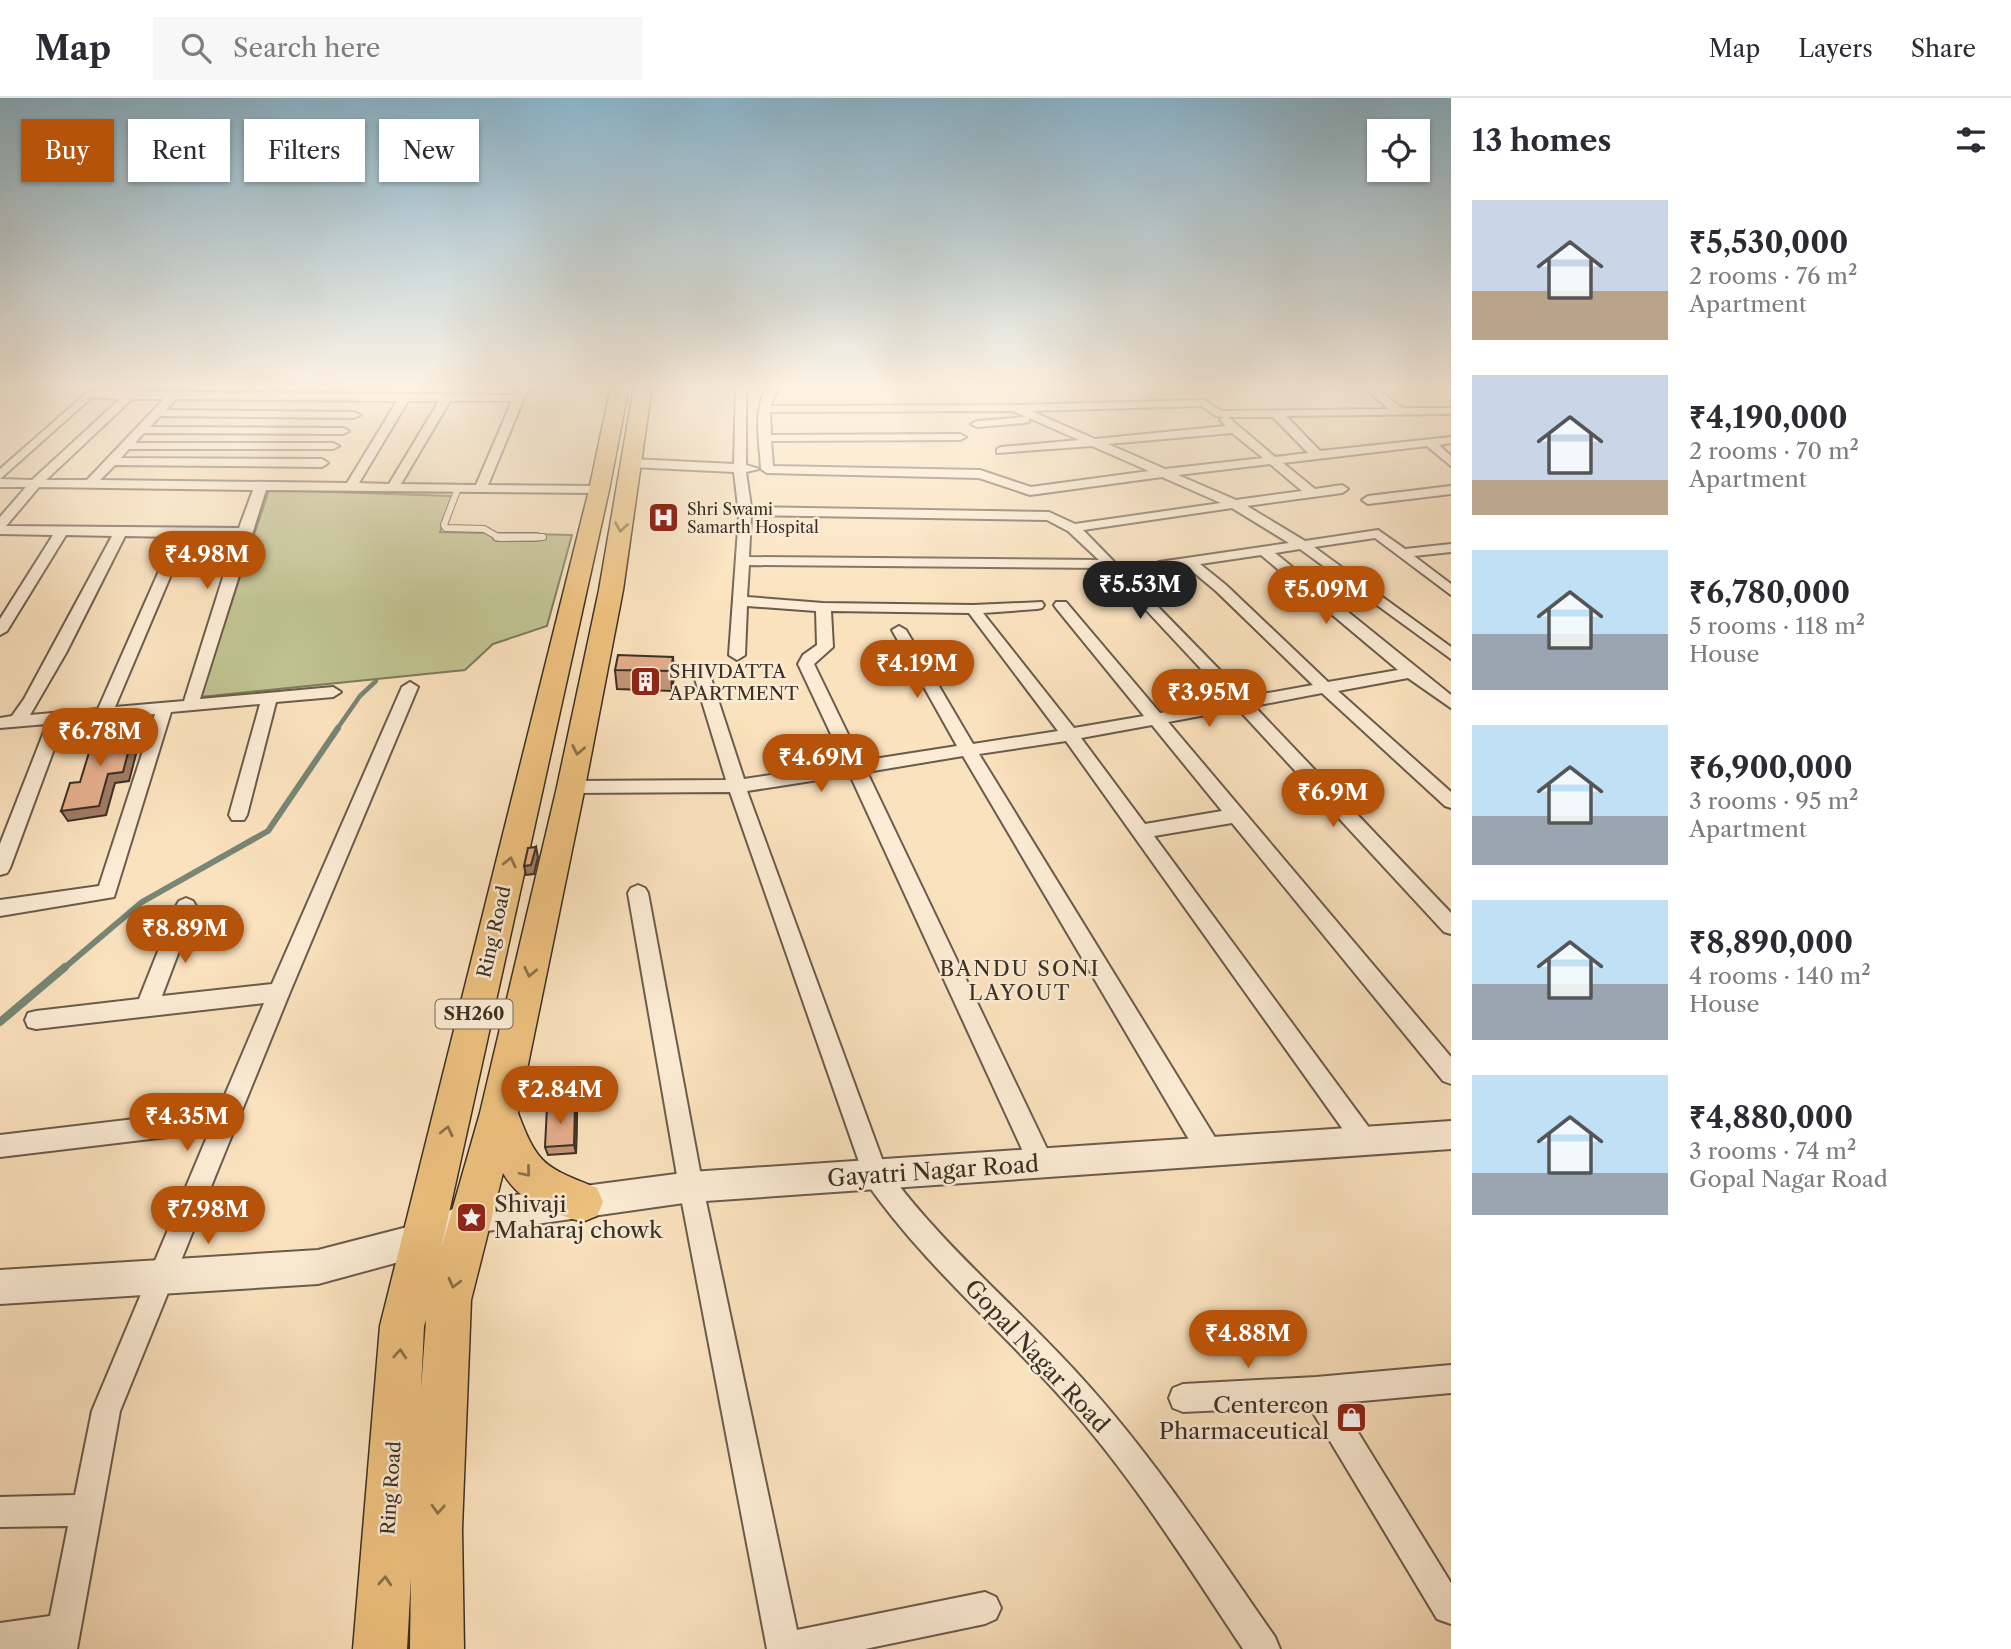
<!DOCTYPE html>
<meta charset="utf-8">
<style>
body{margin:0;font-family:"Libre Caslon Text",serif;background:#f7f7f7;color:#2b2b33;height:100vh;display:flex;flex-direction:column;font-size:26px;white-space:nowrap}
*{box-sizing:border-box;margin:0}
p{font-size:23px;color:#7c7c81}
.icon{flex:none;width:38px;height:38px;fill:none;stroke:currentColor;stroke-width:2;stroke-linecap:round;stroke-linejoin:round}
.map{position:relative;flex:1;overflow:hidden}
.panel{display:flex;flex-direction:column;background:#fff;width:560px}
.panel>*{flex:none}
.top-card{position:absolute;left:21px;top:21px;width:665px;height:63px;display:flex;gap:14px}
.fabs{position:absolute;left:1367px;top:21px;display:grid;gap:14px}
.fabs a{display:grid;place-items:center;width:63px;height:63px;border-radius:0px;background:#fff;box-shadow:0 2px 5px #0004;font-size:35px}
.price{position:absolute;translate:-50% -60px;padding:0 16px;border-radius:24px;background:#b45309;color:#fff;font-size:23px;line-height:46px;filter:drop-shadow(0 2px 4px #0008)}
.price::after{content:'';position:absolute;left:50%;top:42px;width:21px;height:16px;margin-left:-10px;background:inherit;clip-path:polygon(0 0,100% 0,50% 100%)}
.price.on{background:#222;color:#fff}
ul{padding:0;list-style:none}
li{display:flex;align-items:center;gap:21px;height:175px;padding:0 21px}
li span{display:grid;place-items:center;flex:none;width:196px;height:140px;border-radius:0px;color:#555}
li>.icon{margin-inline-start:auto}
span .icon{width:84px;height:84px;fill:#fffc;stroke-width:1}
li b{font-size:30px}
h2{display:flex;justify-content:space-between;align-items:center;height:84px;padding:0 21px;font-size:30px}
.pill{padding:0 24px;border-radius:0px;background:#fff;box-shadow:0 2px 5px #0004;font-size:24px;line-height:63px}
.pill.on{background:#b45309;color:#fff}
header{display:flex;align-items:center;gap:42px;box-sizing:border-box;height:98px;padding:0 35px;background:#fff;border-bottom:2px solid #e1e1e2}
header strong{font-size:33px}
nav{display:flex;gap:38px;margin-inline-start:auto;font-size:24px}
.search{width:490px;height:63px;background:#f7f7f7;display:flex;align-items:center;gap:18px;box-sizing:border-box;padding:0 24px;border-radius:0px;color:#7c7c81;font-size:26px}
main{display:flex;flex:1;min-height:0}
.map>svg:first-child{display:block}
</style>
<header>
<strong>Map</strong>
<div class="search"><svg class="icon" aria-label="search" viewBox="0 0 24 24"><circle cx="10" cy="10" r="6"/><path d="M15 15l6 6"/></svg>Search here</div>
<nav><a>Map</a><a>Layers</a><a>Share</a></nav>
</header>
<main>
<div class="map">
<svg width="1451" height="1551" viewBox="0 0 1451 1551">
<rect width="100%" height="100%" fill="#fbe2be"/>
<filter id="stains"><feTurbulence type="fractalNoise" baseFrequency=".00286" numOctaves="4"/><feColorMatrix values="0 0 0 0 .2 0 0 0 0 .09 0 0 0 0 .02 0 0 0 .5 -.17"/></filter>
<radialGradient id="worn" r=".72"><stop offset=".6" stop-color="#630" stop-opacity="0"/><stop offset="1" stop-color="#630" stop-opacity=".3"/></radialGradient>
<path fill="#c0c391" stroke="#7d7a5c" stroke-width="2" d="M269,392l183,6 -12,36 132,3 -25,91 -54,18 -28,26 -265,27z"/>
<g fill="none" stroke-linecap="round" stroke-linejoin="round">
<path stroke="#778676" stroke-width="4.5" d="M337,631l23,-33 16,-15"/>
<path stroke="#778676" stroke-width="6" d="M63,871l79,-67 126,-71 70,-103"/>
<path stroke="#778676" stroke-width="8" d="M0,924l65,-55"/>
<defs>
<path id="service-far1" d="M458,390l-14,37 2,3 38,1 16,9 43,-1"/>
<path id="service" d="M497,439h40"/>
<g id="minor">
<path d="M519,288h10l-41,99 111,1 6,4 -2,3 -337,-3 -66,209 133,-12 8,5 -8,5 -57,5 -29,113 -3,5h-12l-3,-5 31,-111 -89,8 -57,185 -114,19v-16l99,-14 56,-172 -91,8 -54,146 -3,5 -7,2v-31l47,-120 -47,4v-10l12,-2 12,-17 88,-163 -46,-1 -59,96 -7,4v-16l53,-84 -53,-1v-17l26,-30h-26v-8l32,1 88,-81 -28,-2 -92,82v-10l89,-78 426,4zM132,301h32l-77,81h-41zM176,301l221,2 -50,82 -247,-3 15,-15 207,2 6,-4 -6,-4 -201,-1 8,-9h204l6,-3 -6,-3h-198l9,-10 199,1 6,-3 -6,-3 -193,-1 10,-11 194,2 6,-3 -6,-3 -188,-2zM408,303h31l-50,83 -30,-1zM450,303h62l-36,84 -75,-1zM39,389l214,3 -14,38 -233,-2zM125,438l49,1 -76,172 -68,6 36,-62zM236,438l-52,165 -69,6 72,-170z"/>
<path d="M736,288h10v79l13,4 -13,3 5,35 298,5 26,12 146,-21 -59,-26 -132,18 -51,-17 -212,-5 -6,-4c-1,-26 -9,-60 7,-83h11l-9,20 248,-1 186,-5 18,11 167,-2 -27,-23h12l28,22h49v6l-165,2 34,35 131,-14v6l-12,2 12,11v10l-24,-20 -144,17 32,26 27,-4 6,4 -6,4 -95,13 58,35 73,-11 27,19 46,-5v8l-37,4 37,28v11l-76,-57 -61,9 137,100v12l-151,-110 -25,4 176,142v13l-43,-30 -70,13 113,101v16l-6,-2 -123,-113 -68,13 197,207v21l-7,-2 -206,-223 -70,13 283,335v27l-8,-3 -211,-258 -78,13 219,297 4,8 -4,8 -8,3 -8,-3 -291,-408 -87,13 240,390 3,8 -3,8 -9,4 -9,-4 -238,-404 -96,16 183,383 3,8 -3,8 -9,4 -9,-4 -182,-396 -103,16 138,376c59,82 137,143 203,218 70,78 127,166 187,252l5,12h-37c-56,-84 -109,-170 -177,-246 -66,-75 -142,-138 -200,-221l-136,-390 -159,1 -9,-6 9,-6 155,-1 -34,-111 8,-5 8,5 36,110 101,-15 -47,-100 5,-9 14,-10 -1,-34 -69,-5 -2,49 -8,5 -8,-5 10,-140 -5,-43 -102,-5 -6,-4 6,-4 102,5zM1202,308l14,10 8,1 -4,3 6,6 -131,13 -64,-28zM1013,313l13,6 -49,4 -6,3 6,3 48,-4 4,-1v-4l50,22 -78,7 -4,2v4l95,-7 57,25 -118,16 -51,-17 -207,-4 -2,-25 189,-1 6,-3 -6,-3 -189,1 -1,-23zM1228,319h45l35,36 -33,4zM1232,335l31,25 -98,11 -57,-25zM1270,366l32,27 -66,9 -58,-25zM1232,410l57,35 -130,19 -7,4 7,4 27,-4 30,25 97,94 -67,12 -163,-167zM751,417l296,5 21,11 31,29 -350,-3zM1261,457l137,115 -70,12 -102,-97 -26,-21zM749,467l358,3 123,132 -70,13 -94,-111h-10l-2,3 2,3 88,108 -70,12 -91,-115 54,-4 5,-1 2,-3 -2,-3 -69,3 -150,-2 -76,-6zM831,513l138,2 89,118 -85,13 -67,-114 -7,-4 -7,4 65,116 -96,15 -47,-97 19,-17zM1152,627l70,86 -77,13 -64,-86z"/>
<path d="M1451,388v8l-83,10 -6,-4 6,-4z"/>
<path d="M410,584l8,5 -128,305 -170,419 -43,238h-77v-26l50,-7 18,-90 -68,1v-30l75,-2 17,-84 117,-279 -209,25v-22l219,-26 45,-106 -228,26 -8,-2 -3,-7 3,-7 8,-2 103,-12 37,-93 3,-5 7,-3 7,3 3,5 -34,90 110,-12 130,-297z"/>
<path d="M638,787l7,3 3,5 55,294 94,443 188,-38 11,5 5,11 -5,11 -11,5 -120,25h-98l-88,-462 -51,-294 3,-5z"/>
<path d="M1451,1267v28l-111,10 111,180v41l-14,-5 -128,-213 -126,6 -10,-4 -4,-10 4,-10 10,-4 133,-7z"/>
</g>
<path id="tertiary" d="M1451,1023v28l-760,53 -218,31 -52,23 -103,28 -318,20v-34l318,-20 101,-26 52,-23 220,-29z"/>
<path id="primary" d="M611,288h18l-20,104 -168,759 39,-136 77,-326 42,-197 35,-204h18l-29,204 -38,197 -67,326c20,54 28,54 79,75l6,14 -6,14 -15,6c-31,-10 -62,-19 -79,-49l-32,127 -9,229 2,120h-54l1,-71 -4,71h-54l27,-323 209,-836zM426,1222l-5,70 3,-64z"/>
</defs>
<use href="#service-far1" stroke="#6a5c4c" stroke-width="8"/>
<use href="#service" stroke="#6a5c4c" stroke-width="10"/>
<use href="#minor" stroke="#6a5c4c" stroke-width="4"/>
<use href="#tertiary" stroke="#6a5c4c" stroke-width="4"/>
<use href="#primary" stroke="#3a3026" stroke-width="3"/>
<use href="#service-far1" stroke="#fcecd5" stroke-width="6"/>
<use href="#service" stroke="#fcecd5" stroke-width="7"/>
<use href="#minor" fill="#fcecd5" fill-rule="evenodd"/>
<use href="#tertiary" fill="#fcecd5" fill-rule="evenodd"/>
<use href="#primary" fill="#eec17f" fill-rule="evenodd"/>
</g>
<g fill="#c59678" stroke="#3a3026" stroke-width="2">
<path d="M673,559l1,19 -2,15 -55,-2 -2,-19z"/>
<path d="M577,1015l-1,40 -28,2 -3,-8z"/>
</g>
<g fill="#a07a62" stroke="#3a3026" stroke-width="2">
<path d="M673,559l1,19 -2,15 -1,-20z"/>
<path d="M135,628l6,9 -12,46 -14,2 -9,32 -38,6 -7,-10 47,-37z"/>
<path d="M536,749l2,10 -4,17 -8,1 -2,-9z"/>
<path d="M575,1007l2,8 -1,40 -2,-8z"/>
</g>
<g fill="#e5ae8c" stroke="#3a3026" stroke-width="2">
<path d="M618,557l55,2 -2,14 -56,-1z"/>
<path d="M135,628l-12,46 -15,2 -9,32 -38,5 9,-28 10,-1 11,-36 4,-1 5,-16z"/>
<path d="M536,749l-5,18 -7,1 4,-18z"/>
<path d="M575,1007l-1,40 -29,2 2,-40z"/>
</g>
<defs><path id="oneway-chevron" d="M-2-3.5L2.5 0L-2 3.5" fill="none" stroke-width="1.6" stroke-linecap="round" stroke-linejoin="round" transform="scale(1.75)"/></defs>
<g stroke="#8b714e">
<use href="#oneway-chevron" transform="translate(621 429) rotate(99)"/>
<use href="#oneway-chevron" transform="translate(578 652) rotate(101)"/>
<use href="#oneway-chevron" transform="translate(510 764) rotate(-77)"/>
<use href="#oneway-chevron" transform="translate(530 874) rotate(102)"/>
<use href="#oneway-chevron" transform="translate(447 1033) rotate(-77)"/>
<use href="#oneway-chevron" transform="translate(526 1074) rotate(50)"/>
<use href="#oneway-chevron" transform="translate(454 1185) rotate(104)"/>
<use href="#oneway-chevron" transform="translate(400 1256) rotate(-86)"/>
<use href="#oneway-chevron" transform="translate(438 1411) rotate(93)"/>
<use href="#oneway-chevron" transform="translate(385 1483) rotate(-86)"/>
</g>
<linearGradient id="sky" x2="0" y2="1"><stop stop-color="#8bb8d0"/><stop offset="0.57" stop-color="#fdf2e2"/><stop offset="1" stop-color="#fdf2e2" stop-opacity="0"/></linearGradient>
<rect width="1451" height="506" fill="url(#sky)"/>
<defs>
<symbol id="hospital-square" viewBox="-11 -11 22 22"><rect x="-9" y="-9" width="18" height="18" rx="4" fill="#8f2418" stroke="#fcecd5"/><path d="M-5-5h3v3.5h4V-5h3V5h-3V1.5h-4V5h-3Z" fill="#fff"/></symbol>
<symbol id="building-square" viewBox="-11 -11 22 22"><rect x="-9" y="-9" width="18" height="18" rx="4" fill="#8f2418" stroke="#fcecd5"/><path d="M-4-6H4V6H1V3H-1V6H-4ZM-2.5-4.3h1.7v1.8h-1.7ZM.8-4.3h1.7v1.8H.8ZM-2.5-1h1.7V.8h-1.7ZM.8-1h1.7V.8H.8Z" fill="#fff"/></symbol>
<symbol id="sight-square" viewBox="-11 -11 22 22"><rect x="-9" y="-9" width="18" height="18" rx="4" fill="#8f2418" stroke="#fcecd5"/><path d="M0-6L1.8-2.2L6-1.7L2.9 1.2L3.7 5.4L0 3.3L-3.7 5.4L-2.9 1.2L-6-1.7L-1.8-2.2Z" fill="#fff"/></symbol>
<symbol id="shop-square" viewBox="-11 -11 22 22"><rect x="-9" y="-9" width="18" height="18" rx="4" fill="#8f2418" stroke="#fcecd5"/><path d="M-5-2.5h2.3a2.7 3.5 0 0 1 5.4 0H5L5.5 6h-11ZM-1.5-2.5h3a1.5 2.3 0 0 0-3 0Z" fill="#fff"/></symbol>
</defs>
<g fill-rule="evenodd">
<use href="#hospital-square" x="646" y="402" width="35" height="35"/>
<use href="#building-square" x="628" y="566" width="35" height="35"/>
<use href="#sight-square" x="454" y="1102" width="35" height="35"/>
<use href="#shop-square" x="1334" y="1302" width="35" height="35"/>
</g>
<g text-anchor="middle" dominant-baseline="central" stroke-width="5" stroke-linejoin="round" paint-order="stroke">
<g font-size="16" fill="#3a3026" stroke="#fcecd5" text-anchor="start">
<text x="687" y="411">Shri Swami<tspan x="687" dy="18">Samarth Hospital</tspan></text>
</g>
<rect fill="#fcecd5" stroke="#74685a" stroke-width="2" x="435.5" y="901.5" width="77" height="29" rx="5"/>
<g font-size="18" font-weight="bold" fill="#3a3026">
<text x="474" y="916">SH260</text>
</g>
<g font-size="19" fill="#3a3026" stroke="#fcecd5" text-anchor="start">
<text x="669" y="573">SHIVDATTA<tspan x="669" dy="22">APARTMENT</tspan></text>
</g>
<g font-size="19" fill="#3a3026" stroke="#fcecd5">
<text transform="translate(494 834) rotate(-77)">Ring Road</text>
<text transform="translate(391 1390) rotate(-86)">Ring Road</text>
</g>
<g font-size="21" letter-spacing="2" fill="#3a3026" stroke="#fcecd5">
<text x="1020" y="870">BANDU SONI<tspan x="1020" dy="24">LAYOUT</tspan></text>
</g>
<g font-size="23" fill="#3a3026" stroke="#fcecd5">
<text transform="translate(933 1073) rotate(-4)">Gayatri Nagar Road</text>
<text transform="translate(1037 1258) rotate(47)">Gopal Nagar Road</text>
</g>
<g font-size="23" fill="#3a3026" stroke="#fcecd5" text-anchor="start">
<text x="494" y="1106">Shivaji<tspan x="494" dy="26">Maharaj chowk</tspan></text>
<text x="1329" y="1307" text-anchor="end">Centercon<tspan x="1329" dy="26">Pharmaceutical</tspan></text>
</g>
</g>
<rect width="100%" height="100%" filter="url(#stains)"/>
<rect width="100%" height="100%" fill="url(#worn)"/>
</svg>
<div class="fabs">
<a><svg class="icon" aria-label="locate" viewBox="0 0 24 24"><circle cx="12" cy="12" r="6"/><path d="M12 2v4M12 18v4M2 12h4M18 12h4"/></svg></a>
</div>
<b class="price" style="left:207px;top:493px">₹4.98M</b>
<b class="price on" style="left:1140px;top:523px">₹5.53M</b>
<b class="price" style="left:1326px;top:528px">₹5.09M</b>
<b class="price" style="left:917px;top:602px">₹4.19M</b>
<b class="price" style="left:1209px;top:631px">₹3.95M</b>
<b class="price" style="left:100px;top:670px">₹6.78M</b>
<b class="price" style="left:821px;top:696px">₹4.69M</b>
<b class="price" style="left:1333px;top:731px">₹6.9M</b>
<b class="price" style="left:185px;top:867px">₹8.89M</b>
<b class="price" style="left:560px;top:1028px">₹2.84M</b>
<b class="price" style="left:187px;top:1055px">₹4.35M</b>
<b class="price" style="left:208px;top:1148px">₹7.98M</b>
<b class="price" style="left:1248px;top:1272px">₹4.88M</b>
<div class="top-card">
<a class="pill on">Buy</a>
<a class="pill">Rent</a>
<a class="pill">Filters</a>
<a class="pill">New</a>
</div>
</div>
<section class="panel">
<h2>13 homes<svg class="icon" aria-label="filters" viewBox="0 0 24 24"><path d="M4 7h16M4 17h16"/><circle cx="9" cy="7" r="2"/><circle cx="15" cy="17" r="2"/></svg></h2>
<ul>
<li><span style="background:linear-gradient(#c9d6e8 65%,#b9a48a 0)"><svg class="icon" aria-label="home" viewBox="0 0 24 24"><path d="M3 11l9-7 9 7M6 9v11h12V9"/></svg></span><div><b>₹5,530,000</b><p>2 rooms · 76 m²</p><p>Apartment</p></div></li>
<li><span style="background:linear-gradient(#c9d6e8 75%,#b9a48a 0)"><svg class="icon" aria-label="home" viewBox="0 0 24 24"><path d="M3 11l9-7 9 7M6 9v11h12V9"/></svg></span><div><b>₹4,190,000</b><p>2 rooms · 70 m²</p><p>Apartment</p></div></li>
<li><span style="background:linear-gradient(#bfe0f5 60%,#9aa5b1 0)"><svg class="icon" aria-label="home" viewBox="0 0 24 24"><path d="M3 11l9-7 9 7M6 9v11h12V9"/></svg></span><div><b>₹6,780,000</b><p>5 rooms · 118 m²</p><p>House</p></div></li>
<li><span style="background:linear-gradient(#bfe0f5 65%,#9aa5b1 0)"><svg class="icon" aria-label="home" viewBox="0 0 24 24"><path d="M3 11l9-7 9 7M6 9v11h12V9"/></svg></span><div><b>₹6,900,000</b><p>3 rooms · 95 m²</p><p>Apartment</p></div></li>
<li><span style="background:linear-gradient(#bfe0f5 60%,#9aa5b1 0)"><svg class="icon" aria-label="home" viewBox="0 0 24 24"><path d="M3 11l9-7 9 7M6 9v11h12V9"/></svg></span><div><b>₹8,890,000</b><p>4 rooms · 140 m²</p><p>House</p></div></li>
<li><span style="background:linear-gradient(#bfe0f5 70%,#9aa5b1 0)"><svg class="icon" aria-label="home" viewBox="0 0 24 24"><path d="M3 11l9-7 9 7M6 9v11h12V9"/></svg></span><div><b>₹4,880,000</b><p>3 rooms · 74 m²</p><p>Gopal Nagar Road</p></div></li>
</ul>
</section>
</main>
